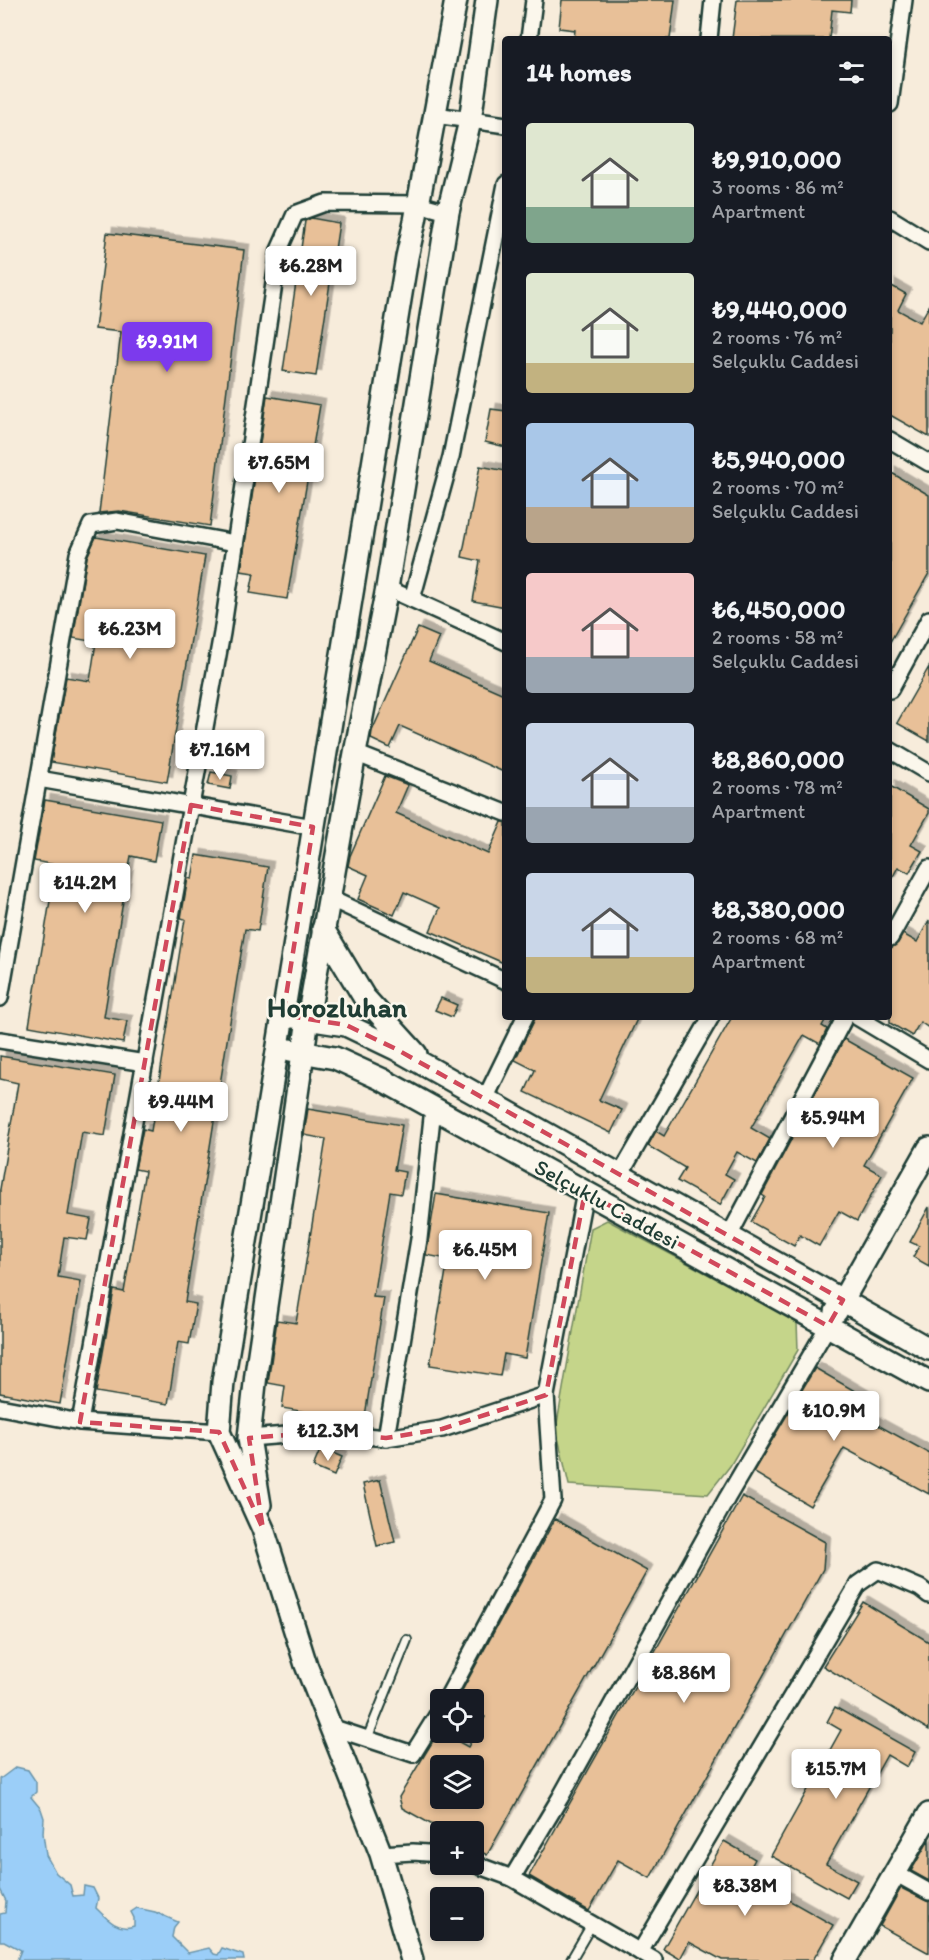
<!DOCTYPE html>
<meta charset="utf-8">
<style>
body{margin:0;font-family:Itim,sans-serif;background:#20242c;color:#f1f3f6;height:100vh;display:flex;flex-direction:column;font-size:22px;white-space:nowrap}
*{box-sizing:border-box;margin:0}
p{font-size:20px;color:#9ea1a6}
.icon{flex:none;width:33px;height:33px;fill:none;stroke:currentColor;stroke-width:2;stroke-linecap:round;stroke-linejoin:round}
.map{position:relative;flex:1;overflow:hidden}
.panel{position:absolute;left:502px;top:36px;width:390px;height:984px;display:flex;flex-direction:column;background:#171b24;border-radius:6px;box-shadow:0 3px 9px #0003}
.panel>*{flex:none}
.fabs{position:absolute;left:430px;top:1689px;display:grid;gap:12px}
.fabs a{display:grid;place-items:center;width:54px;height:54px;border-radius:6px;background:#171b24;box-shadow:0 3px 9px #0003;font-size:30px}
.price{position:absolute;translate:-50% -51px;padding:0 14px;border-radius:6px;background:#fff;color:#222;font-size:20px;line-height:39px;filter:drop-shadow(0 2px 3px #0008)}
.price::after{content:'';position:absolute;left:50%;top:36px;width:18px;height:14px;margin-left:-9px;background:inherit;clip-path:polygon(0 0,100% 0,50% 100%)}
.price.current{background:#7c3aed;color:#fff}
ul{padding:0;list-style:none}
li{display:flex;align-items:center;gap:18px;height:150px;padding:0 24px}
li span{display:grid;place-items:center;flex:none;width:168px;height:120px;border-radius:6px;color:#555}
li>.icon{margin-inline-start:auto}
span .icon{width:72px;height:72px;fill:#fffc;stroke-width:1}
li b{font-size:26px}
h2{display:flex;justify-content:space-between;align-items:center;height:72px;padding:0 24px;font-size:26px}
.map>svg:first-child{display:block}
</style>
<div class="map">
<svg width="929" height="1960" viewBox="0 0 929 1960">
<defs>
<filter id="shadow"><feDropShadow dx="5.5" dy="-5.5" stdDeviation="0" flood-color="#0004"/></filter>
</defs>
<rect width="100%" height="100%" fill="#f7ecdb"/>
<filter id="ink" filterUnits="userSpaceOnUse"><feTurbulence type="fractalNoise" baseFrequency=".0167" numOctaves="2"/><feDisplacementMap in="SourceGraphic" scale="12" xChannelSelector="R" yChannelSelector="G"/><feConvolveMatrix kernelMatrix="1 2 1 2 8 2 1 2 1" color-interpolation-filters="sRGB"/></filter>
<g filter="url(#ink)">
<path fill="#c5d58a" stroke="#72895f" stroke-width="1.5" d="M607,1220l190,102 1,28 -68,116 -22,28 -139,-9 -13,-56 35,-201z"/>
<path fill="#9bcef8" stroke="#6994aa" stroke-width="1.5" d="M16,1767l12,3 8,12v10l-5,5 10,12 3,9 -1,15 3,22 10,18 14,12 3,11 10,-1 1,-9 9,2 5,10 -2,10c10,10 22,24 38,18v-8l-3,-6 6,-4 18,4 23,10 -4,5 -2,10 16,16 21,-5 5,6 4,1 4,-7 21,7 1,5h-227l4,-10 -17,-9h-4v-27l5,-1 1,-12 -6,-12v-110z"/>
<g fill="#e8c098" stroke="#1f3d34" stroke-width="1.5" fill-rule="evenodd" filter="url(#shadow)">
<path d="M562,0h113l-5,39h-96l1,-9 -16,-2z"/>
<path d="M737,0h114l-1,12 -18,-2 -3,29h-97z"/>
<path d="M311,218l28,5 -23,153 -33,-5 22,-150z"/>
<path d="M107,233l137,17 -34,276 -91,-15 -20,2 22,-181 -26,-3z"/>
<path d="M890,285l16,9 -8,16 22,12 9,-16v131l-39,-22z"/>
<path d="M267,396l53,9 -33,194 -37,-6 4,-20 -13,-2z"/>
<path d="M491,409l15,2v36l-21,-5z"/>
<path d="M480,466l26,5v136l-33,-6 7,-40 -18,-4z"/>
<path d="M890,472l39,23v78l-39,69z"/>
<path d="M96,537l109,19 -38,226 -116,-20 15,-85 24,4 6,-39 -23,-4 14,-81z"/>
<path d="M418,628l21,9 -10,24 77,34v78l-106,-47 -10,22 -19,-9 1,-8z"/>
<path d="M929,667v74l-32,-18z"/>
<path d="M211,772l21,4 -2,13 -22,-4z"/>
<path d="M385,776l23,9 -12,28 92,41 14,-32h4v142l-76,-33 10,-23 -36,-16 -10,23 -36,-16 10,-24 -20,-9 2,-10z"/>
<path d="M890,786l39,23v4l-18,32 11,6 -13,22 -11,-6 -8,15z"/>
<path d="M45,800l116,20 -7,41 -23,-5 -4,21 -23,140 23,4 -4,22 -94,-17 27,-161 -22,-4z"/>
<path d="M196,855l72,12 -10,64 -13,-2 -60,373 11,2 -7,40 -11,-2 -10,62 -72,-12 18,-102 10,2 21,-121 -10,-2 8,-40 8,2 34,-212 -4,-1 7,-40 4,1z"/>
<path d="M929,920v108l-9,-6 -8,14 -22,-13v-74l8,-6 5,-9 14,8z"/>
<path d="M441,998l16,7 -5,12 -17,-7z"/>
<path d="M536,1017h102l-39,83 23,10 -11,23 -86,-41 10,-22 -20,-10z"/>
<path d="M732,1017h95l-5,9 5,3 -7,15 -16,-9 -53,93 19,11 -13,24 -20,-11 -12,22 9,5 -14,26 -43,-24 8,-13 -37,-22 8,-15 8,5z"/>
<path d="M844,1039l69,39 -49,87 18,10 -25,46 -18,-10 -20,35 -19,-11 -6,11 -43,-24 14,-25 -3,-2z"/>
<path d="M0,1056l115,19 -10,61 -23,-4 -14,83 23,4 -4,21 -23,-3 -6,40 23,4 -21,123 -60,-11v-204l18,-106 -18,-4z"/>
<path d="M308,1109l94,16 -8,45 11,2 -4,22 -11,-2 -17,105 11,1 -20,124 -82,-14 3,-22 -17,-3 9,-63 19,3 30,-184 -22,-4z"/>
<path d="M436,1194l113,19 -24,145 -21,-4 -4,22 -70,-11 18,-106 -22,-4z"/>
<path d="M929,1207v59l-16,-9 6,-11 -9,-4z"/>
<path d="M815,1368l57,33 -9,16 66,36v41l-85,-46 -34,58 -57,-34z"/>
<path d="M321,1448l21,9 -8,19 -21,-9z"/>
<path d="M380,1480l15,62 -18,4 -14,-62z"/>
<path d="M742,1496l83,46 -2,27 -173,309 -32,-18 -29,51 -60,-35z"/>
<path d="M555,1519l92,52 -160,284 -13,-7v-16h-29l-43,-24 -3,-11 40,-66 29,16 17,-30 -11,-7v-10h-17zM441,1766h33v32h-33z"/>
<path d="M863,1602l66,40v88l-106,-64z"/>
<path d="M835,1707l80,45 -8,15 -20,-12 -61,109 31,17 -10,17 -76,-42 70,-126 -14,-8z"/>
<path d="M929,1840v41l-18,-10z"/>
<path d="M724,1841l31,18 -9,17 87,49 -20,35h-91l-33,-18 -9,17 -17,-10z"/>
<path d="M901,1888l28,14v51l-49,-27z"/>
</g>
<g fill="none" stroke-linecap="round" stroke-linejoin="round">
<defs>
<g id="lane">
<path d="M367,1739l40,-99"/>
<path d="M571,1960l21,-36"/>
</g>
<g id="street">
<path d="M529,39l5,-39"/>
<path d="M709,39l4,-39"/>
<path d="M890,104l14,-104"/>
<path d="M435,115l71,10"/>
<path d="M890,218l39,24"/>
<path d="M890,440l39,23"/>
<path d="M387,588l119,54"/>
<path d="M412,599l39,-142 55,-273"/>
<path d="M890,690l39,-71"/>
<path d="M890,750l39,23"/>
<path d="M355,753l151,60"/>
<path d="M39,779l274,48"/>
<path d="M329,898l177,83"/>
<path d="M890,938l39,-70"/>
<path d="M0,998l78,-444 13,-29 26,-4 118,22"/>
<path d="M857,1017l72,43"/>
<path d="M0,1040l145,23"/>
<path d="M485,1099l40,-82"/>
<path d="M620,1175l91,-158"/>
<path d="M729,1236l116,-219"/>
<path d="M0,1407l80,15 142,-789 57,-383 16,-36 30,-11 93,1 30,8"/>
<path d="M80,1422l139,10"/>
<path d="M249,1438l75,-6 62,6 56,-9 104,-34"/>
<path d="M386,1438l33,-199 14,-131"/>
<path d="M446,1700l107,-200 -7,-105 39,-203"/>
<path d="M331,1727l82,27 28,-45"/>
<path d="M381,1854l32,-2 28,2"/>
<path d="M474,1864l38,14 142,82"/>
<path d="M895,1873l34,19"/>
<path d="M512,1878l48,-80 167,-300 101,-172"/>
<path d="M640,1952l218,-368 20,-14 42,18 9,7"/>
</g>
<g id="secondary">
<path d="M323,929l41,68 52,57"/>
<path d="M294,1017l52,8 50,24 533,300"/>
<path d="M290,1050l45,8 46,21 548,303"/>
<path d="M836,1312l93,-164"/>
<path d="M260,1505l-11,-67 7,-64 52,-355 47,-266 32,-165 61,-376 22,-91 17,-121"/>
<path d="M412,1960l-31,-106 -75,-189 -43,-136 -44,-97 4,-50 184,-1125 8,-36 41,-221"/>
<path d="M845,1960l84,-146"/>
</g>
</defs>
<use href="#lane" stroke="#1f3d34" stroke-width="12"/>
<use href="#street" stroke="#1f3d34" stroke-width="20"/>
<use href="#secondary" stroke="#1f3d34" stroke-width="26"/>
<use href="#lane" stroke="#fbf7ec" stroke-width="8"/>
<use href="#street" stroke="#fbf7ec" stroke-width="15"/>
<use href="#secondary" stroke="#fbf7ec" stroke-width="21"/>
</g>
</g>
<path fill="none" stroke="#d1495b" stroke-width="4.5" stroke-dasharray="12 8" stroke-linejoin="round" d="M191,805l122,22 -30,188 63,10 50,24 447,251 -15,26 -243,-134 -39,203 -104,34 -56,9 -62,-6 -75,6 14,91 -44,-97 -139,-10z"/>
<g text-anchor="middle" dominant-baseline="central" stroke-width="5" stroke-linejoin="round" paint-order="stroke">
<g font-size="22" fill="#1f3d34" stroke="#fbf7ec">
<text transform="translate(607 1204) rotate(29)">Selçuklu Caddesi</text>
</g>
<g font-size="28" font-weight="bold" fill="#1f3d34" stroke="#fbf7ec">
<text x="337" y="1007">Horozluhan</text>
</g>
</g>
</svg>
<div class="fabs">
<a><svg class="icon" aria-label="locate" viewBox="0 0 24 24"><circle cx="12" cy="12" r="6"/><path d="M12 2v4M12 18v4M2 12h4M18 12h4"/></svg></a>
<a><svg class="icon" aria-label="layers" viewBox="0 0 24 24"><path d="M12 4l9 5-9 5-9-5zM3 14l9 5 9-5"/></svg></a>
<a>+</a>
<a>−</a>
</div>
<b class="price" style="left:311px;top:297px">₺6.28M</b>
<b class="price current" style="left:167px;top:373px">₺9.91M</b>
<b class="price" style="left:279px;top:494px">₺7.65M</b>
<b class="price" style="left:130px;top:660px">₺6.23M</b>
<b class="price" style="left:220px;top:781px">₺7.16M</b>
<b class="price" style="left:85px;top:914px">₺14.2M</b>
<b class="price" style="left:181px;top:1133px">₺9.44M</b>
<b class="price" style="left:833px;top:1149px">₺5.94M</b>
<b class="price" style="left:485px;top:1281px">₺6.45M</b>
<b class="price" style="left:834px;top:1442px">₺10.9M</b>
<b class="price" style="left:328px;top:1462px">₺12.3M</b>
<b class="price" style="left:684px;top:1704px">₺8.86M</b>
<b class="price" style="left:836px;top:1800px">₺15.7M</b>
<b class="price" style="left:745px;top:1917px">₺8.38M</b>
<section class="panel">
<h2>14 homes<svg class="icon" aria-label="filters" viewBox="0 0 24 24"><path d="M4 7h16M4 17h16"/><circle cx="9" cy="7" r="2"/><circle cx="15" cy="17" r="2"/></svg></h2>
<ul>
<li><span style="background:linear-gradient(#dfe7d0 70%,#7fa58c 0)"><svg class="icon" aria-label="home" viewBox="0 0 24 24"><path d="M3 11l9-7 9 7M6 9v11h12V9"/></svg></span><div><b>₺9,910,000</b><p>3 rooms · 86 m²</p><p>Apartment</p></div></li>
<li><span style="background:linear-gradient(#dfe7d0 75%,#c2b280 0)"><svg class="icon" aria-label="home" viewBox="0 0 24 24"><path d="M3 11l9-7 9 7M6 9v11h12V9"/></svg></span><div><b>₺9,440,000</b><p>2 rooms · 76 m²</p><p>Selçuklu Caddesi</p></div></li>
<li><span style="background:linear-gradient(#a9c7e8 70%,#b9a48a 0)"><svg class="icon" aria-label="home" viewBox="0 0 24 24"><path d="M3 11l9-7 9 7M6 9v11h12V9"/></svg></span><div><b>₺5,940,000</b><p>2 rooms · 70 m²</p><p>Selçuklu Caddesi</p></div></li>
<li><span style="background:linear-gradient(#f6c9c9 70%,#9aa5b1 0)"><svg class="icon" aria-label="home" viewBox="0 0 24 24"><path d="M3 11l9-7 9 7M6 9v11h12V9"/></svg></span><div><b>₺6,450,000</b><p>2 rooms · 58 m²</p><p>Selçuklu Caddesi</p></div></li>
<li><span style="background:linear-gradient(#c9d6e8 70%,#9aa5b1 0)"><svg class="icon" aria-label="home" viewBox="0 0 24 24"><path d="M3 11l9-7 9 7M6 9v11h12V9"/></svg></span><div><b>₺8,860,000</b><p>2 rooms · 78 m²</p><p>Apartment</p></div></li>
<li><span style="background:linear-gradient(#c9d6e8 70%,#c2b280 0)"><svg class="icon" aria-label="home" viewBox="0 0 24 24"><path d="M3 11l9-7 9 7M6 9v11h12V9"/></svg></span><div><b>₺8,380,000</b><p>2 rooms · 68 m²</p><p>Apartment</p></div></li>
</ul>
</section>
</div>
